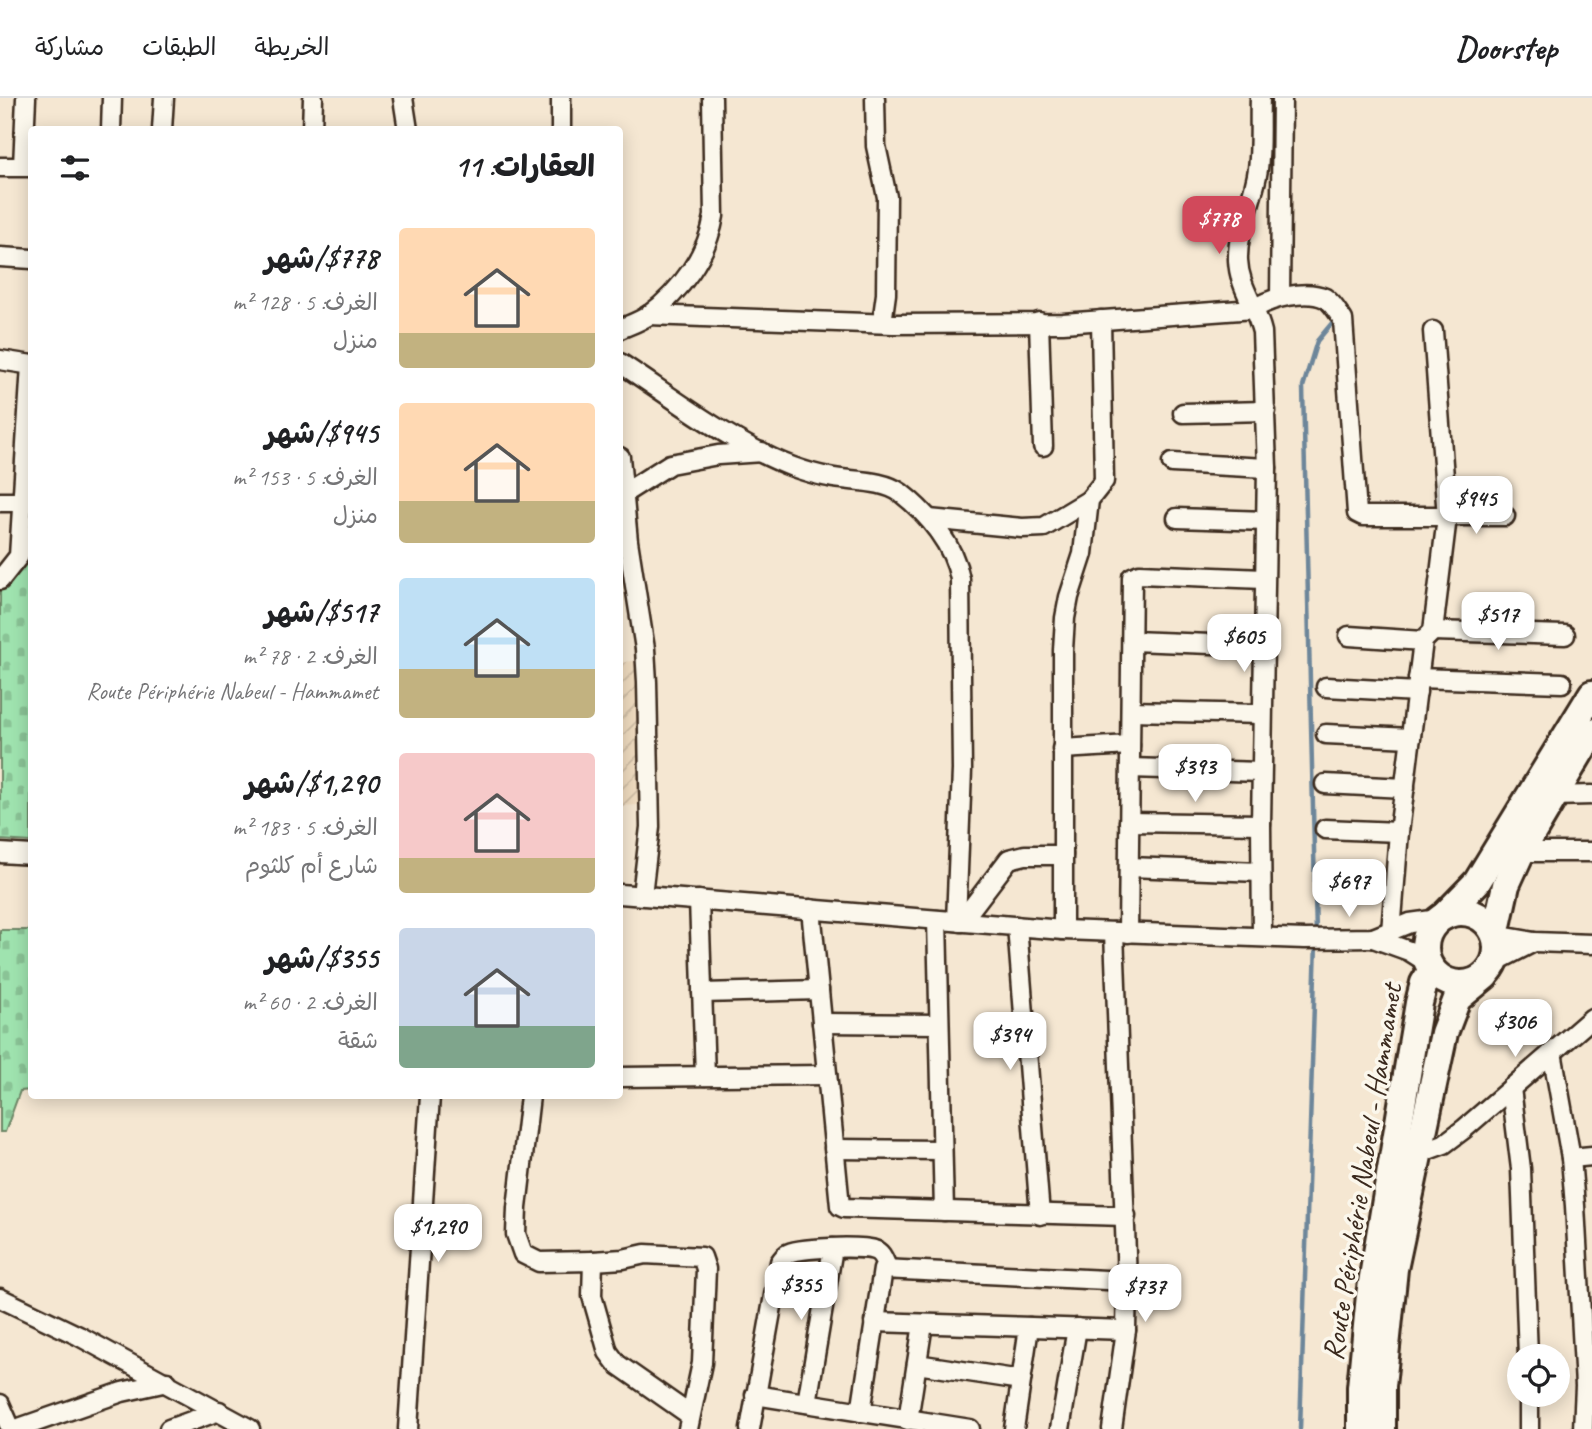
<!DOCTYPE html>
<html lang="ar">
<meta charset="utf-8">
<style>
body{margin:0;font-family:Caveat,"Playpen Sans Arabic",sans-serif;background:#f6f6f6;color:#202124;direction:rtl;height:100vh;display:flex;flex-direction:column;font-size:26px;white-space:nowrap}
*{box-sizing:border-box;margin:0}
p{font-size:23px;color:#757577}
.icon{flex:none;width:38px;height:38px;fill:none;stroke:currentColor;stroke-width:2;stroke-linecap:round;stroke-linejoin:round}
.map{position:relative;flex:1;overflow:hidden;direction:ltr}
.details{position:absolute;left:28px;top:28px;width:595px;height:973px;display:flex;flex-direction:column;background:#fff;border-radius:7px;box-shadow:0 4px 18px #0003;direction:rtl}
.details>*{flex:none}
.controls{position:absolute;left:1507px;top:1246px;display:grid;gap:14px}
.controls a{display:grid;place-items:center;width:63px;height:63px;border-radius:50%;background:#fff;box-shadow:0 4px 18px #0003;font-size:35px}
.price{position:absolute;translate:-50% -60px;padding:0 16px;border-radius:14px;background:#fff;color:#222;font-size:23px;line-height:46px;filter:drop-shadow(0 2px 4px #0008)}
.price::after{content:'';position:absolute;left:50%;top:42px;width:21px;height:16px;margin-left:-10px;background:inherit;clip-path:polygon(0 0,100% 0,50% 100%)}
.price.active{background:#d1495b;color:#fff}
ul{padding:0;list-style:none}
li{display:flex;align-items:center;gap:21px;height:175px;padding:0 28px}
li span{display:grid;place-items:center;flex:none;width:196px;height:140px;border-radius:7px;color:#555}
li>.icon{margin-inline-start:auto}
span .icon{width:84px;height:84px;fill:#fffc;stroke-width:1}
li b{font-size:30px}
h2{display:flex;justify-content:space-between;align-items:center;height:84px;padding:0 28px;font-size:30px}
header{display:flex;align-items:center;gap:42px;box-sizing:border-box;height:98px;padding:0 35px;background:#fff;border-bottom:2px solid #e0e0e0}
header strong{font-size:33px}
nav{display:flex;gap:38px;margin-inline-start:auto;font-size:24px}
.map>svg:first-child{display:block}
</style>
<header>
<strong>Doorstep</strong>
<nav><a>الخريطة</a><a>الطبقات</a><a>مشاركة</a></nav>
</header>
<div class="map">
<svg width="1592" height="1331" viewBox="0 0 1592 1331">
<defs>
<pattern id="industrial-furrows" width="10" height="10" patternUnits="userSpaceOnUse" patternTransform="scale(1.75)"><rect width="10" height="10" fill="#f0dcc0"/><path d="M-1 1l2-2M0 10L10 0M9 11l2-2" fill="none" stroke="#cfbda5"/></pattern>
<pattern id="cemetery-stones" width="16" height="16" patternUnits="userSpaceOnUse" patternTransform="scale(1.75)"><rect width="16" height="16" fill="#9fe3af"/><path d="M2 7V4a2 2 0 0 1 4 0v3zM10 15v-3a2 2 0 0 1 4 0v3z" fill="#8ac396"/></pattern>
</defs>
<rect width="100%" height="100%" fill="#f5e7d2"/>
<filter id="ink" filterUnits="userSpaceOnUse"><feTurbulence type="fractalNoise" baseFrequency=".0143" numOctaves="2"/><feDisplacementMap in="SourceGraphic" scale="14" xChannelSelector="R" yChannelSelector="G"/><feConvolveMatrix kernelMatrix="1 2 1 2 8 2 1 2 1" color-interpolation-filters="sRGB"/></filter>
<g filter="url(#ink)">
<path fill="url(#industrial-furrows)" d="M649,560l8,146 -37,2v-143z"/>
<g fill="url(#cemetery-stones)" stroke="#6d8666" stroke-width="2">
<path d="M31,284v460l-31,-2v-257l22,-21z"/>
<path d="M0,832h32l-1,160 -11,1 -15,41h-5z"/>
</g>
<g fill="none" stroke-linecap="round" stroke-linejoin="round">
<g stroke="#6d869a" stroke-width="4.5">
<path d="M1316,836l-13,-547 14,-46 15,-18"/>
<path d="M1300,1331l16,-486"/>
</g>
<defs>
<g id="minor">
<path d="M403,0l5,32"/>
<path d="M561,0v32"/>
<path d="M875,0l1,48 11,51 -1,97 -4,29"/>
<path d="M1260,0c-1,23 1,48 -2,71 -4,31 -21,59 -20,91 1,27 18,46 24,72l5,136 -6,356 1,112"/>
<path d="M111,32l1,-32"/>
<path d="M162,32l2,-32"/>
<path d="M312,32l1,-32"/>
<path d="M23,68l3,-68"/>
<path d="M0,69h32"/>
<path d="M0,159l32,2"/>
<path d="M1280,199l2,-199"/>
<path d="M648,217l245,9 170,-1 191,-14c16,-11 52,-20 71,-11 8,5 13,15 18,22l14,193 6,3h142"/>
<path d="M1039,224l4,124"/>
<path d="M620,231c9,-4 21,-8 29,-14 31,-23 59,-61 65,-99l-2,-118"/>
<path d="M0,262l32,5"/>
<path d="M620,265c52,34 114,82 173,104 11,4 24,8 36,10 22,5 53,2 72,16 27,21 53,52 59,86l2,191 -6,151"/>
<path d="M1183,315l83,-2"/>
<path d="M620,359l8,84 17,108 2,33 3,145 -8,68"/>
<path d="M1172,365l95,5"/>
<path d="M623,396l47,-30 48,-9 44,-3"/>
<path d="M0,404h21"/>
<path d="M1177,420l89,3"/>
<path d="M929,421l93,9 22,-1 45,-27"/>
<path d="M0,482l19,-24 12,-191"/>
<path d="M1433,533l132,4"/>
<path d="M1349,538l74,5"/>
<path d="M1132,543l132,5"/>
<path d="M1418,580l144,5"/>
<path d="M1326,589l91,5"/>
<path d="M1131,613l131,3"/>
<path d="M1326,636l85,4"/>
<path d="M1062,651l68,-4"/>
<path d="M1130,670l131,4"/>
<path d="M1325,686l80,4"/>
<path d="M1554,698l38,-1"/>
<path d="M1129,724l132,2"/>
<path d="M1325,731l74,3"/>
<path d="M1521,754h71"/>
<path d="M0,755l32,2"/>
<path d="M1129,769l131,5"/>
<path d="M620,796l443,36 242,9 68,-1 37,-15 29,-4"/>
<path d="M699,802l6,176"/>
<path d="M811,811l29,297 4,2 282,8"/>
<path d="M937,822l7,291"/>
<path d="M961,824l48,-63 16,-4h38"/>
<path d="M1017,828l23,289"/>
<path d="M1063,832v-280l2,-32 4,-21 14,-43 6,-54 15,-19 -3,-161"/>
<path d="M1391,834l8,-100 24,-191 10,-10 14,-114 -14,-186"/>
<path d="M1128,835l4,-356 7,-3 125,5"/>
<path d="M1495,837l39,7 58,2"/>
<path d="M1373,840l36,13 19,12"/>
<path d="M1495,864l39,-20"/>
<path d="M702,895l117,-3"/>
<path d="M822,925l116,1"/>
<path d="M1552,954l19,106 4,48 10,180 -2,43"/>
<path d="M620,979l207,-2"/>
<path d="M1511,990l10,81 7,187"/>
<path d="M530,998l-13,112 -1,26 7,20 16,8 54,-1 -1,35 16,56 9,12 73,51"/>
<path d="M834,1051l108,1"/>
<path d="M1417,1056l27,-10 20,-15 128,-111"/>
<path d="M1571,1060l21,-2"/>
<path d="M593,1163l30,-2 22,-5 57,3 4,12 -4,94 -14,66"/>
<path d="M0,1200l79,38 171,93"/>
<path d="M874,1224l252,8"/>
<path d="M917,1266l104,16"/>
<path d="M755,1297l215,34"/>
<path d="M807,1305l26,-155"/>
<path d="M0,1306l11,25"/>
<path d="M861,1314l22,-143 244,12"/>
<path d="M908,1322l15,-96"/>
<path d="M16,1331l106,-37 45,-10"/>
<path d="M169,1331l50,-18"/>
<path d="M408,1331l22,-333"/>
<path d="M750,1331l30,-167c2,-2 4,-6 7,-8 10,-7 76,-8 87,-4 8,2 10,11 13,17"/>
<path d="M1014,1331l15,-102"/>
<path d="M1060,1331l17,-101"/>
<path d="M1112,1331l14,-99 1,-49 -13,-349"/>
<path d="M1529,1331v-34"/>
</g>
<g id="highway">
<circle cx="1461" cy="850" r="36"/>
<path d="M1444,818l33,-34 115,-188"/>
<path d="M1495,837l11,-50 15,-33 71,-120"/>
<path d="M1361,1331v-42l9,-92 49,-292 5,-20 8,-13"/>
<path d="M1382,1331v-43l12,-117 50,-236 13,-34 28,-23"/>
</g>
</defs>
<use href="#minor" stroke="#3b2a1e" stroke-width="23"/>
<use href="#highway" stroke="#3b2a1e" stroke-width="32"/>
<use href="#minor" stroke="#fbf7ec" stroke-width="18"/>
<use href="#highway" stroke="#fbf7ec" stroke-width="26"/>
</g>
</g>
<g text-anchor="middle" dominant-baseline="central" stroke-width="7" stroke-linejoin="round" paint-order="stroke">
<g font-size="30" fill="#3b2a1e" stroke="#fbf7ec">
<text transform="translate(1362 1074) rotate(-81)">Route Périphérie Nabeul - Hammamet</text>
</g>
</g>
</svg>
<div class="controls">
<a><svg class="icon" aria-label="locate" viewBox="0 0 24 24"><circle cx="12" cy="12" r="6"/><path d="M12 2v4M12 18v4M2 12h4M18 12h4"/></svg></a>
</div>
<b class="price active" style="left:1219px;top:158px">$778</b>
<b class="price" style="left:1476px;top:438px">$945</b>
<b class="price" style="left:1498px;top:554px">$517</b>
<b class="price" style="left:1244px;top:576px">$605</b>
<b class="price" style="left:1195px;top:706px">$393</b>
<b class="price" style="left:1349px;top:821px">$697</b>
<b class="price" style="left:1515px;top:961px">$306</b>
<b class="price" style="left:1010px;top:974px">$394</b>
<b class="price" style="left:438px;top:1166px">$1,290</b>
<b class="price" style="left:801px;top:1224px">$355</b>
<b class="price" style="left:1145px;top:1226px">$737</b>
<section class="details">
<h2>العقارات: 11<svg class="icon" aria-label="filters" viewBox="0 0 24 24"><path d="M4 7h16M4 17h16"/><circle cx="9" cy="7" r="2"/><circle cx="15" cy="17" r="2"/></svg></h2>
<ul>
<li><span style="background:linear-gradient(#ffd9b3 75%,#c2b280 0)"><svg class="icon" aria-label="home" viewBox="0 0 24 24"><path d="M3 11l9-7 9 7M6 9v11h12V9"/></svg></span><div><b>$778/شهر</b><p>الغرف: 5 · 128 m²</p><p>منزل</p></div></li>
<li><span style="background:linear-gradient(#ffd9b3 70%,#c2b280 0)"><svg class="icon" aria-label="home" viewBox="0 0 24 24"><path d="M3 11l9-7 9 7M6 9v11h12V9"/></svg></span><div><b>$945/شهر</b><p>الغرف: 5 · 153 m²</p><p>منزل</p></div></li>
<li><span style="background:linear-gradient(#bfe0f5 65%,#c2b280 0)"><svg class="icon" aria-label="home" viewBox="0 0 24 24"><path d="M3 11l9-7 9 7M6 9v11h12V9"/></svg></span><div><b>$517/شهر</b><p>الغرف: 2 · 78 m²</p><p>Route Périphérie Nabeul - Hammamet</p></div></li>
<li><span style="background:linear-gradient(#f6c9c9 75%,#c2b280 0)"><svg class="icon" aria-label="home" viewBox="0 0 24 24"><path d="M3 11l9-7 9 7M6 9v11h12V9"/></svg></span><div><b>$1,290/شهر</b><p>الغرف: 5 · 183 m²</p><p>شارع أم كلثوم</p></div></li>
<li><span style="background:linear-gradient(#c9d6e8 70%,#7fa58c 0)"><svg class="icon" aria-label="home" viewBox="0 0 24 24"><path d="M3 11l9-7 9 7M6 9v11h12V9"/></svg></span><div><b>$355/شهر</b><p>الغرف: 2 · 60 m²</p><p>شقة</p></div></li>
</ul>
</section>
</div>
